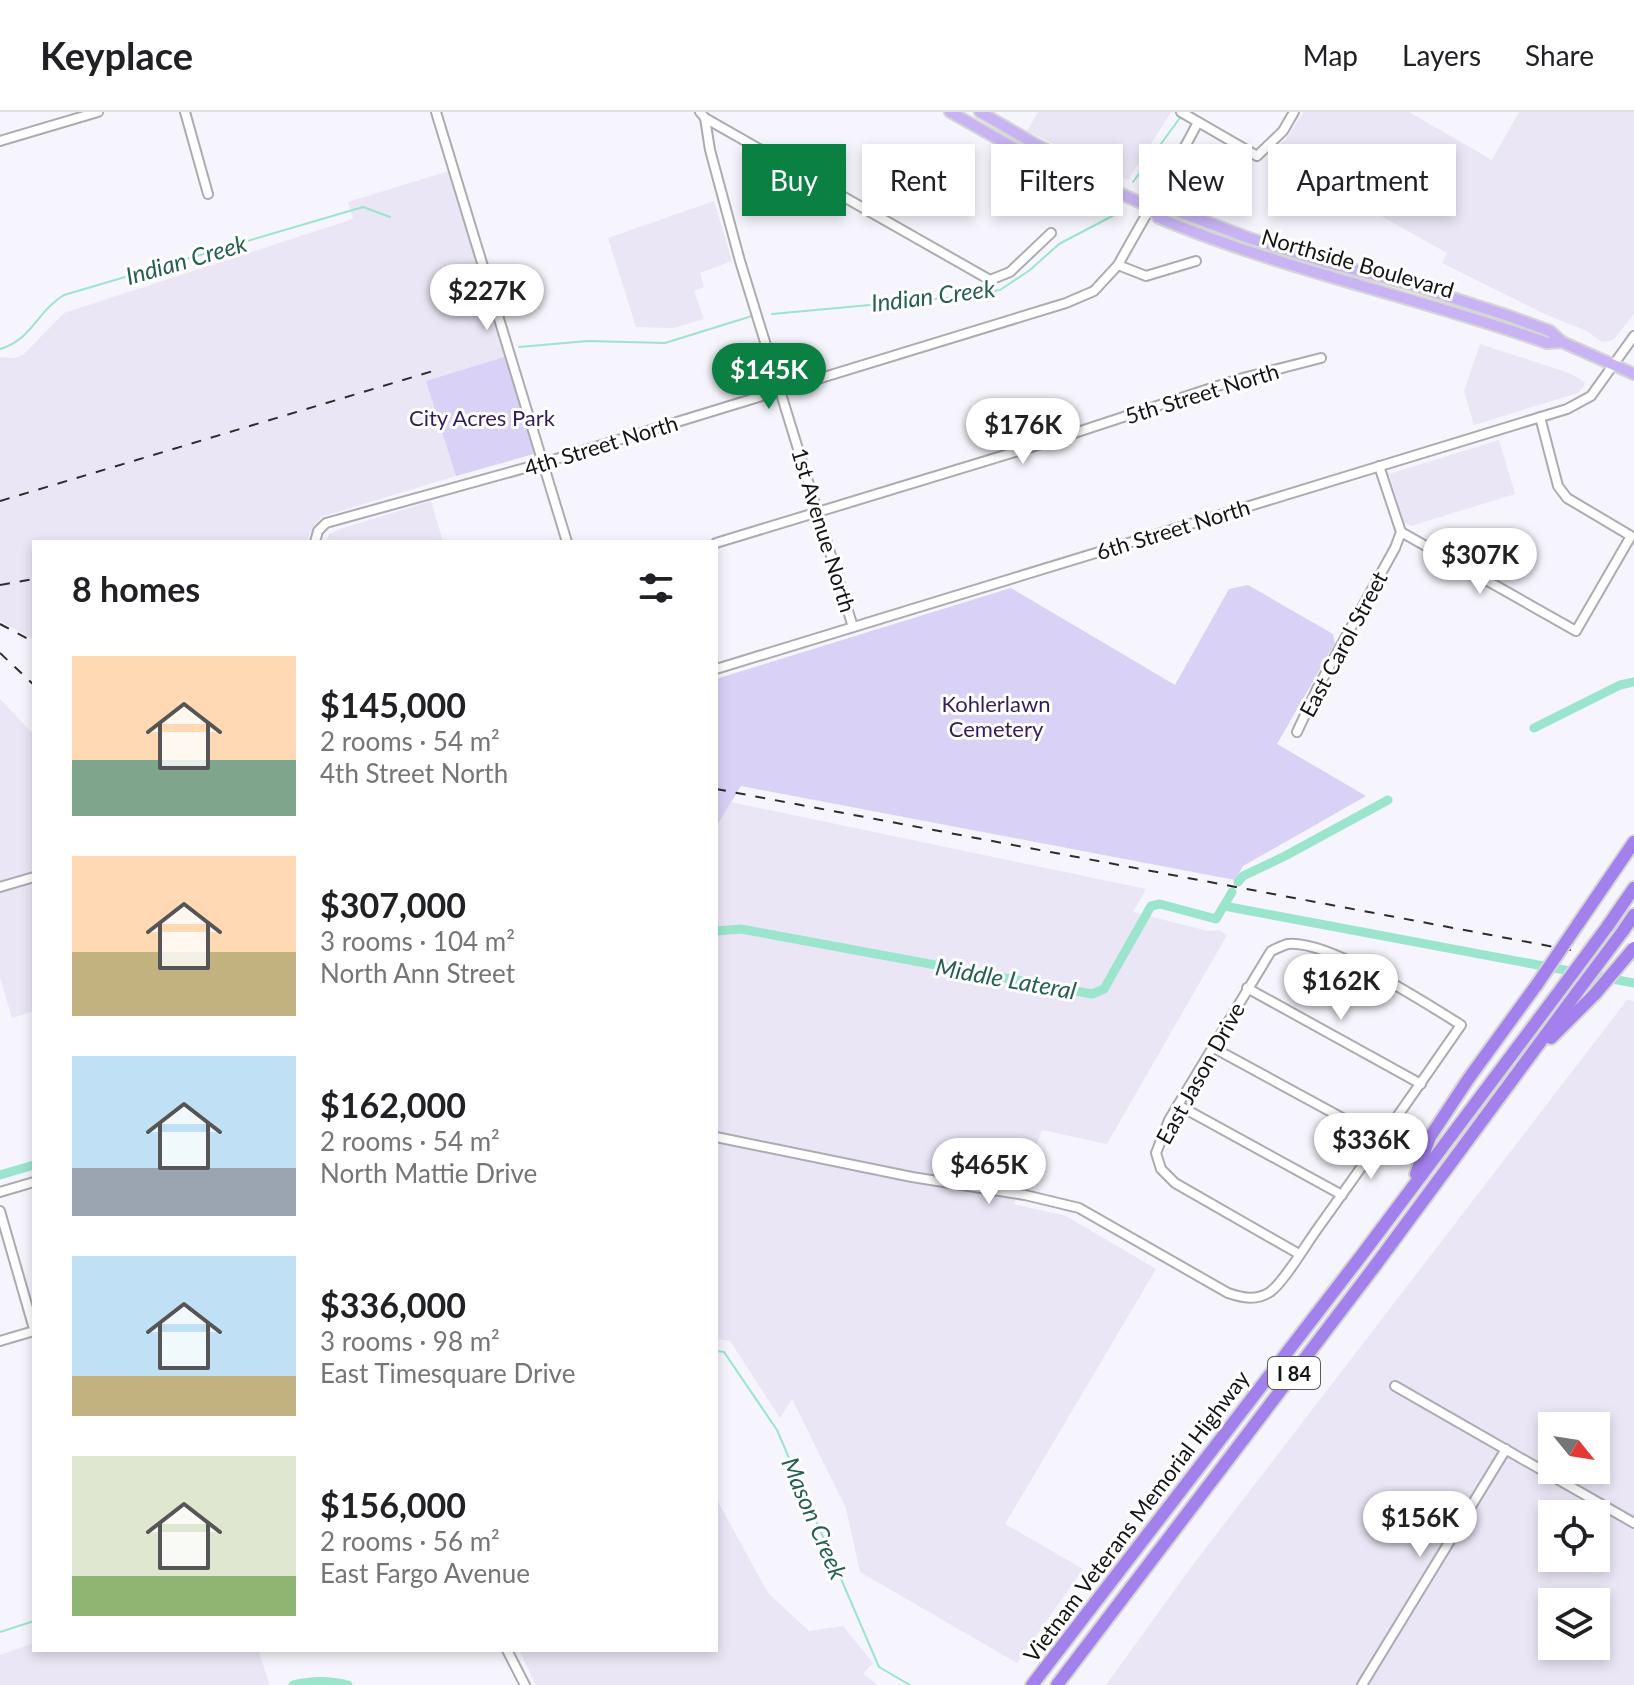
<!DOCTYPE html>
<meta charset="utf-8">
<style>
body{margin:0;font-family:Lato,sans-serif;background:#f6f6f6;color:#202124;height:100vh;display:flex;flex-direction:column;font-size:30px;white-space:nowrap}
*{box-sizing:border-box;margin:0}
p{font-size:26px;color:#757577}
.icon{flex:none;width:44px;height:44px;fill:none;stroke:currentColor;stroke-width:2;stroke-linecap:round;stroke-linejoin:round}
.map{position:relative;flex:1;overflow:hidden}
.drawer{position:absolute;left:32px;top:428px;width:686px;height:1112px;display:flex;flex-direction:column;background:#fff;border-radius:0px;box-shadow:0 4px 12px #0003}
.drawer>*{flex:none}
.guide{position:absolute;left:742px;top:32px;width:760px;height:72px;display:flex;gap:16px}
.needle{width:52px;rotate:120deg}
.buttons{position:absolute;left:1538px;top:1300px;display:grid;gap:16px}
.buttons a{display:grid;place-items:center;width:72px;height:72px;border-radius:0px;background:#fff;box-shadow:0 4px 12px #0003;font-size:40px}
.price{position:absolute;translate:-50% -68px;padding:0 18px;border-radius:28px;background:#fff;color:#222;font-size:26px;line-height:52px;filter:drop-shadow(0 2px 4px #0008)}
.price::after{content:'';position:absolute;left:50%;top:48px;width:24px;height:18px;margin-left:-12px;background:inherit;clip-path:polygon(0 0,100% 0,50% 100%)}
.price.on{background:#0b8043;color:#fff}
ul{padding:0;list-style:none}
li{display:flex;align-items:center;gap:24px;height:200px;padding:0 40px}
li span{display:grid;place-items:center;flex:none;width:224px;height:160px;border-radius:0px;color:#555}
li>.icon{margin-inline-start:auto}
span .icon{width:96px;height:96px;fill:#fffc;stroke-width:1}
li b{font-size:34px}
h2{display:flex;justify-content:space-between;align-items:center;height:96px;padding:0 40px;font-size:34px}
.pill{padding:0 28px;border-radius:0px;background:#fff;box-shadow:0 4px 12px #0003;font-size:28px;line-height:72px}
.pill.on{background:#0b8043;color:#fff}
header{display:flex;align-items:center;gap:48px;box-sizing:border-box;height:112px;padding:0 40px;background:#fff;border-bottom:2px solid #e0e0e0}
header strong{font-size:38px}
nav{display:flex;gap:44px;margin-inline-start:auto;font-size:28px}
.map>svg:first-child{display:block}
</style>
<header>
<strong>Keyplace</strong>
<nav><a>Map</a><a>Layers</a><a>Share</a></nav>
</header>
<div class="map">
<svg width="1634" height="1573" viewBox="0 0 1634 1573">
<rect width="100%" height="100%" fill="#f6f4fc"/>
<g fill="#eae6f5" fill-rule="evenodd">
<path d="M1038,0h133l-43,68 -101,-49z"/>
<path d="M1304,0h105l83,48 27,-48h115v202l-21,26 -11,2 -15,-11 -40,-16 -105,-52 5,-10 -178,-100 17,-14z"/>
<path d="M449,59l58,185 -80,25 29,95 -135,41 -11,15 -3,10h-273v98l-34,-19v-264l14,1 9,-3 41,-42 289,-94 -5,-17z"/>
<path d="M714,89l18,60 -32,12 4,14 -10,4 10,28 -31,9 -37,-1 -28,-89z"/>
<path d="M1480,232l89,29 16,9 -1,4 -6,7 -104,32 -10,-34z"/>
<path d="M1499,328l16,54 -104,32 -7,-4 -15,-48z"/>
<path d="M431,389l12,41h-117l3,-8 8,-4z"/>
<path d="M0,587l34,36v276l-22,7 -12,-41z"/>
<path d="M731,690l415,87 -13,23 75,19 11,-1 8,5 -120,209 -65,-14 -28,74 52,12 90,53 -151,255 78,45 -66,94 -157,-91 -14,-64 -54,-109 -12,19 -50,-77 -14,-2v-512z"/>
<path d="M1627,888l7,1v684h-528l86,-119zM1552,1314h44v44h-44zM1552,1402h44v44h-44zM1552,1490h44v44h-44z"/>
<path d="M716,1386l52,95 41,38 34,-5 30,37 -10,11 15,11h-342l-17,-35h197z"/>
<path d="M34,1531v7h224l12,35h-270v-30z"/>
</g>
<g fill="#dad1f6">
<path d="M507,244l30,97 -81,23 -30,-95z"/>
<path d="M1248,473l85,49 2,9 -58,101 89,52 -123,70 -8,14 -494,-94 -25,41v-148l295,-91 164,97 54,-96z"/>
</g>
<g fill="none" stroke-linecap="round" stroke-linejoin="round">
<g stroke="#9ae5cc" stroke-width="2">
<path d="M1133,70l49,-67"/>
<path d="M772,202l185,-17 43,-7 30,-20 29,-26 61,-32"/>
<path d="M519,235l69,-6 77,2 87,-27"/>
<path d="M0,237c33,-10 36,-37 64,-54l299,-88 27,10"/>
<path d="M716,1239l8,1 53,78 102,237 31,18"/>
<path d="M0,1520l34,-11"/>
</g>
<g stroke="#9ae5cc" stroke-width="9">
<path d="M1534,616l86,-43 14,-3"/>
<path d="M1238,770l5,-6 42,-20 103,-56"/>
<path d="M1224,794l410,77"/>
<path d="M716,819l25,-2 351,65 12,-5 47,-83 9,-2 56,15 16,-27"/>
<path d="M0,1063l34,-10"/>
<path d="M293,1573c19,-5 36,-5 55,0"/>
</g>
<defs>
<g id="minor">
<path d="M185,0l23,82"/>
<path d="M436,0l131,430"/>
<path d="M700,0l5,6 5,32 30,111 113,366"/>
<path d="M1181,0l76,44 26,-25 11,-19"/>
<path d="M705,6l285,162 20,-8 41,-39"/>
<path d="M0,29l98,-29"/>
<path d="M1118,153c26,-48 55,-94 80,-143"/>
<path d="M1401,420l175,99 55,-95 -64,-38 -9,-12 -18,-69"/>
<path d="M315,430l3,-11 8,-8 217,-60 523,-160 28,-12 24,-26 28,11 50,-15"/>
<path d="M716,431l322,-98 201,-66 82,-21"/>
<path d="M716,557l851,-260 24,-13 43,-60"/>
<path d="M1297,620l20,-43 78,-141 6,-16 -22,-66"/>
<path d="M0,775l34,-10"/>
<path d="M1247,876l174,96"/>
<path d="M1212,935l169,92"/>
<path d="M1178,993l164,90"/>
<path d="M716,1025l196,40 113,18 54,13 149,85c15,5 28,8 42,-1 14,-10 37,-49 48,-64 48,-67 96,-135 143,-203 -37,-23 -132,-85 -173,-81 -5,1 -12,5 -17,7l-102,169 -13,33 5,16 14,14 124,71"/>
<path d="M0,1080l34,-10"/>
<path d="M0,1099l34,118"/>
<path d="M0,1229l34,-10"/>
<path d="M1395,1274l239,137"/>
<path d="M507,1538l18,35"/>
<path d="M1362,1573l144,-236"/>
</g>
<g id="major">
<path d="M950,0l82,46 50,25 17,1 51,23h17l82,31 79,25 81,21 100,32 41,15 12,11 72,32"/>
<path d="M980,0l57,33 50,25 12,14"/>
<path d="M1150,95l9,11c126,53 260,79 388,125l15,-1"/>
</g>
<g id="highway">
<path d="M1578,812l56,-82"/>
<path d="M1607,815l27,-39"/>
<path d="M1623,819l11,-16"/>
<path d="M1551,926l44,-44"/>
<path d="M1416,1062l14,-37 39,-59 69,-95"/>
<path d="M1032,1573l329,-429 200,-267"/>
<path d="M1057,1573l318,-419 203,-275"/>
</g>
</defs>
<use href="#minor" stroke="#adabb2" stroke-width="12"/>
<use href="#major" stroke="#d5d5d5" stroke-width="14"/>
<use href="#highway" stroke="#d5d5d5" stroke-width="16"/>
<use href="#minor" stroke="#fff" stroke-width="8"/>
<use href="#major" stroke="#c8b3f4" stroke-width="10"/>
<use href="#highway" stroke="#a381ed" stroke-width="12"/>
<g stroke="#2d2c2f" stroke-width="2" stroke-dasharray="10 10" stroke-linecap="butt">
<path d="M0,389l433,-130"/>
<path d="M0,473l34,-6"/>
<path d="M0,512l34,18"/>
<path d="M0,541l34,32"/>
<path d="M716,677l918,173"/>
</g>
<defs>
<g id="highway-bridge">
<path d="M1538,871l40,-59"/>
<path d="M1561,877l46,-62"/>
<path d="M1578,879l45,-60"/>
<path d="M1595,882l39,-46"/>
</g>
</defs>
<use href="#highway-bridge" stroke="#d5d5d5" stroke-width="16" stroke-linecap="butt"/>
<use href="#highway-bridge" stroke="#a381ed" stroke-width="12"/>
</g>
<g text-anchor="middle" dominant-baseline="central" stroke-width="6" stroke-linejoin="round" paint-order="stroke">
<rect fill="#fff" stroke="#5a5a5c" stroke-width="2" x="1268" y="1245" width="52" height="32" rx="6"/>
<g font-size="20" font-weight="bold" fill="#141316">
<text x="1294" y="1261">I 84</text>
</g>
<g font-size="22" fill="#141316" stroke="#fff">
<text transform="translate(1358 151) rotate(16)">Northside Boulevard</text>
<text transform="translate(1202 281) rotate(-17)">5th Street North</text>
<text transform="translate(601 333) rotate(-17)">4th Street North</text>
<text transform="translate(1173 417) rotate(-17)">6th Street North</text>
<text transform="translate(824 418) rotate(73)">1st Avenue North</text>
<text transform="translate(1343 532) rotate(-62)">East Carol Street</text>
<text transform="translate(1200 961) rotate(-61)">East Jason Drive</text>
<text transform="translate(1136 1404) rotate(-53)">Vietnam Veterans Memorial Highway</text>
</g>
<g font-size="22" fill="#351c5e" stroke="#fff">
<text x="482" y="305">City Acres Park</text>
<text x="996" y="591">Kohlerlawn<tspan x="996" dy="25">Cemetery</tspan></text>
</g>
<g font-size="24" font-style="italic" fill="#25604f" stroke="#fff">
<text transform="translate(186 147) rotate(-16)">Indian Creek</text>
<text transform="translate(933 183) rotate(-7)">Indian Creek</text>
<text transform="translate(1006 866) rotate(10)">Middle Lateral</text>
<text transform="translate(815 1406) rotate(67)">Mason Creek</text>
</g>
</g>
</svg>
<div class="buttons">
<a><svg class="needle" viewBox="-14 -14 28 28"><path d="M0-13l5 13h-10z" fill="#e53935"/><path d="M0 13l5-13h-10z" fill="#757577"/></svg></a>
<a><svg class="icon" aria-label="locate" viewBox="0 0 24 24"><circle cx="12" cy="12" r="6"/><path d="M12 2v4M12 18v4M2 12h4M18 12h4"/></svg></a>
<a><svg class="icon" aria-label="layers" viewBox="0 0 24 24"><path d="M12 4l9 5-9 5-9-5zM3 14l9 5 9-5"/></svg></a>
</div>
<b class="price" style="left:487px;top:220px">$227K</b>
<b class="price on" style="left:769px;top:299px">$145K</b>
<b class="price" style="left:1023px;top:354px">$176K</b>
<b class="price" style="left:1480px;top:484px">$307K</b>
<b class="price" style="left:1341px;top:910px">$162K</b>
<b class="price" style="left:1371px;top:1069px">$336K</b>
<b class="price" style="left:989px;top:1094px">$465K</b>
<b class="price" style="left:1420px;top:1447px">$156K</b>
<div class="guide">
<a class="pill on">Buy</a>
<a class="pill">Rent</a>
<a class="pill">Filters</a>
<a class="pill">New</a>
<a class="pill">Apartment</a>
</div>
<section class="drawer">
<h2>8 homes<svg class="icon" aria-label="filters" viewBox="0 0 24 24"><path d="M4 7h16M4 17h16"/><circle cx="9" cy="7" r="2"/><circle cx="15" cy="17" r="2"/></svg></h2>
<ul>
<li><span style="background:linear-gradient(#ffd9b3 65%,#7fa58c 0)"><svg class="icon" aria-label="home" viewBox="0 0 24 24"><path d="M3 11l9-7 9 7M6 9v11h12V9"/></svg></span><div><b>$145,000</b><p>2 rooms · 54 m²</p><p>4th Street North</p></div></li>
<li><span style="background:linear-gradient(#ffd9b3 60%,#c2b280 0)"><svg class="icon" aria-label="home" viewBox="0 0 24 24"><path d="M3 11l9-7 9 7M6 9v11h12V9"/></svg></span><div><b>$307,000</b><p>3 rooms · 104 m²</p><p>North Ann Street</p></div></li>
<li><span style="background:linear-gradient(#bfe0f5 70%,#9aa5b1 0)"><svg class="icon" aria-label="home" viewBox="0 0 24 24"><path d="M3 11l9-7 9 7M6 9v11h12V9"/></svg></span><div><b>$162,000</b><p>2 rooms · 54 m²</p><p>North Mattie Drive</p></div></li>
<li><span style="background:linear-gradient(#bfe0f5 75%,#c2b280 0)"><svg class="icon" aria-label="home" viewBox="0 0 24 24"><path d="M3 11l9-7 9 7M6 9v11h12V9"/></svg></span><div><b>$336,000</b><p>3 rooms · 98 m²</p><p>East Timesquare Drive</p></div></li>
<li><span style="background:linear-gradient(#dfe7d0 75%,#8fb573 0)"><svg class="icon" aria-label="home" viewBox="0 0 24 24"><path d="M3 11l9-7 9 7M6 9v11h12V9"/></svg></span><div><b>$156,000</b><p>2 rooms · 56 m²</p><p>East Fargo Avenue</p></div></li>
</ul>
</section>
</div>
